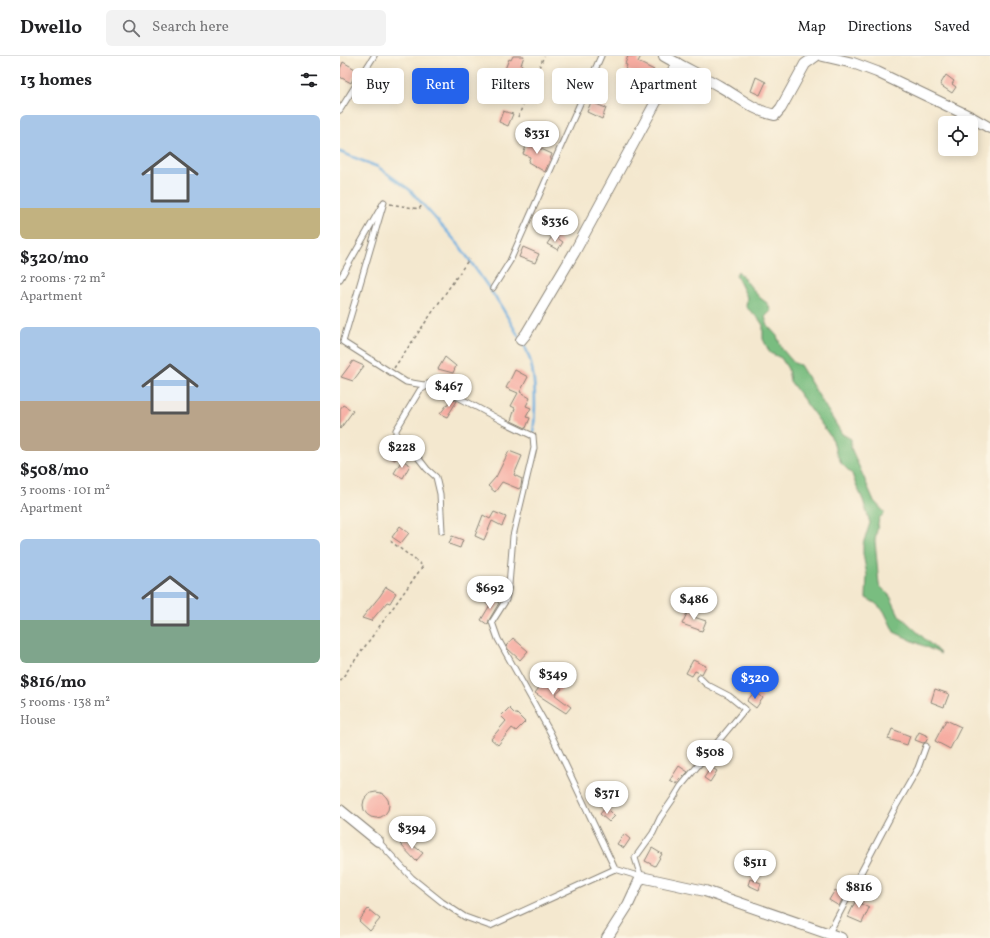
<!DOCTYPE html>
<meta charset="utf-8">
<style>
body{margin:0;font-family:Vollkorn,serif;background:#f2f2f2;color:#202124;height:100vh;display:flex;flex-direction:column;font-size:15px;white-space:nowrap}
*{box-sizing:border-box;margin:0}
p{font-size:13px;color:#757577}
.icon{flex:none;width:22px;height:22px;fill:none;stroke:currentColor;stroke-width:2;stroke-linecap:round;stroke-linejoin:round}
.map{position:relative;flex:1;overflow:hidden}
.sheet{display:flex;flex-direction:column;background:#fff;width:340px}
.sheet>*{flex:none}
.banner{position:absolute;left:12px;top:12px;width:380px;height:36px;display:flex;gap:8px}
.controls{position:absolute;left:598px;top:60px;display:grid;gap:8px}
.controls a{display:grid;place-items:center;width:40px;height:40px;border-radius:6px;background:#fff;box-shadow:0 2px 10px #0003;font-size:20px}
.price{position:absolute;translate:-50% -34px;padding:0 9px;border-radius:14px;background:#fff;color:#222;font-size:13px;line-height:26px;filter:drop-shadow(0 1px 2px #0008)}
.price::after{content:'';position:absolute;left:50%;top:24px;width:12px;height:9px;margin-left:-6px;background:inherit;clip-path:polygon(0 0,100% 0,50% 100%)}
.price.current{background:#2563eb;color:#fff}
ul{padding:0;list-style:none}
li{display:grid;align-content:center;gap:8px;height:212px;padding:0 20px}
li span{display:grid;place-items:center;height:124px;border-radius:6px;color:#555}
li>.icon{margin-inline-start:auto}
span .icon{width:72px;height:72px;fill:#fffc;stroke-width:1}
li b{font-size:17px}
h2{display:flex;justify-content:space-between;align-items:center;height:48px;padding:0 20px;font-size:17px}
.chip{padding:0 14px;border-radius:6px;background:#fff;box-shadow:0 2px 10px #0003;font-size:14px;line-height:36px}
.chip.current{background:#2563eb;color:#fff}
header{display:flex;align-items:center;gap:24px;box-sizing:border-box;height:56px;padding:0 20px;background:#fff;border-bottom:1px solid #e0e0e0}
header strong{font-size:19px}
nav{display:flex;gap:22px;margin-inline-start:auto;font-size:14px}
.search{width:280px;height:36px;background:#f2f2f2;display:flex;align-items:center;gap:10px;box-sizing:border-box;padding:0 14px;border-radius:6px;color:#757577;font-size:15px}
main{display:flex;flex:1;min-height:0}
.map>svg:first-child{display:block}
</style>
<header>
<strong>Dwello</strong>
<div class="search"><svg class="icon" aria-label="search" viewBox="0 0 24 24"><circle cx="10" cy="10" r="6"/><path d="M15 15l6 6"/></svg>Search here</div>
<nav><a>Map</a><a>Directions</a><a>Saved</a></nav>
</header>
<main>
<section class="sheet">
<h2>13 homes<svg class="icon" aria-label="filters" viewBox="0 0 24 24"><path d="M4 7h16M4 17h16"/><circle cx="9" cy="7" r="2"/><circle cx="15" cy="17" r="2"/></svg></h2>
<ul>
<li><span style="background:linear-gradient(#a9c7e8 75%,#c2b280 0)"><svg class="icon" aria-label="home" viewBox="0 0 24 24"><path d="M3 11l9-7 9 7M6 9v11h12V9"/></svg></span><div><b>$320/mo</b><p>2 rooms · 72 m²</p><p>Apartment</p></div></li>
<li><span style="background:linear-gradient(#a9c7e8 60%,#b9a48a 0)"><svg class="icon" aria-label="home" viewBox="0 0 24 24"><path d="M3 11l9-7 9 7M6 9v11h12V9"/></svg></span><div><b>$508/mo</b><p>3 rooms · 101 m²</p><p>Apartment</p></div></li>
<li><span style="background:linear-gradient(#a9c7e8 65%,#7fa58c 0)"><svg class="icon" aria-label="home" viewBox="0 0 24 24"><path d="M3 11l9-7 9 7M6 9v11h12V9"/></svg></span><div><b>$816/mo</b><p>5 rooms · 138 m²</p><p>House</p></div></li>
</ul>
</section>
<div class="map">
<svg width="650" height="882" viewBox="0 0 650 882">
<rect width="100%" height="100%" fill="#fcf5e5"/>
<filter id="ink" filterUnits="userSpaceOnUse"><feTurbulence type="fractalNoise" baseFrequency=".025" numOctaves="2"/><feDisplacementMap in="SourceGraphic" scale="8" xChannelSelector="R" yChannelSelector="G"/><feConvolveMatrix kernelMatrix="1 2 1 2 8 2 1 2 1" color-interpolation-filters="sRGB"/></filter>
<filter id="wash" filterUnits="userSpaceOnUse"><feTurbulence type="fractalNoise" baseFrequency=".012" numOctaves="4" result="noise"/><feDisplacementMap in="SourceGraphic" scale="16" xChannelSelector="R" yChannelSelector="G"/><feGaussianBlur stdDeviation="0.9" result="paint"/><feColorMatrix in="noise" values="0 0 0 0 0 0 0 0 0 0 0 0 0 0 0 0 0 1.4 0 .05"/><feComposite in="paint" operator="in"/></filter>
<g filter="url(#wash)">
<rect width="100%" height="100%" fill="#f4e8cf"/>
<path fill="#79bd80" stroke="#4a6c4e" d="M398,215l21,26 8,6 4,8 -6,6 3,9 9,10 5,13 12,14 6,2 42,69 9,5v9l23,53 11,12 -6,5 -4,23 4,44 11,11 9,19 42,39 -47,-22 -10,-21 -9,-8 -9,-5 1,-23 -4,-21v-10l7,-21 -7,-23 -8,-18 -3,-8 -10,-10 -6,-11 -3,-13 -43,-59 -2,-12 -7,-11 -11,-5 -7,-14v-14l-5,-7 -12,-11 1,-10 -11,-22z"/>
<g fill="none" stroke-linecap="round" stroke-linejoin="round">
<g stroke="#6cade0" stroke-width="2.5">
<path d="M0,96l38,15 32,23 49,55 41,59 19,33"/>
<path d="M183,287c14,24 13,65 10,93"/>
</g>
</g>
<g id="blocks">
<g fill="#f6aca1">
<path d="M173,0h11l-3,9 2,1 -3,8 -15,-5 4,-10 2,1z"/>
<path d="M288,0h13l-3,6 16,8 -1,1 10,5 -7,12 -19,-8 2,-6 -14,-4 2,-5 -2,-1z"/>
<path d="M3,6l14,8 -6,13 -11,-6v-8z"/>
<path d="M606,19l8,6 -2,3 4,3 -4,6 -12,-8z"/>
<path d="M416,21l10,5 -6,13 -9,-4z"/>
<path d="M251,46l15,6 -4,11 -15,-7z"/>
<path d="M163,55l10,3 -5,12 -9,-4z"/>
<path d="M190,81l12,5 -3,6 13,6 -7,18 -17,-10 2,-5 -7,-3z"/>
<path d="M213,179l10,7 -5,8 -11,-6z"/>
<path d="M183,191l16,7 -4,9 -16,-6z"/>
<path d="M105,301l11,9 -3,7 -15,-4z"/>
<path d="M13,305l11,5 -11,15 -12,-4z"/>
<path d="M175,314l13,7 -8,15 10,6 -4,8 5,2 -5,9 4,1 -4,10 -15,-7 4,-13 -4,-2 7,-13 -12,-5z"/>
<path d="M112,342l5,3 -10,16 -7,-3z"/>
<path d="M3,349l10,6 -13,18v-20z"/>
<path d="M50,389l10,6 -5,9 -10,-5z"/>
<path d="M169,395l13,5 -8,19 8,4 -1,7 -2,3 -17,-7 -7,10 -7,-6 8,-9z"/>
<path d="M62,404l8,5 -7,13 -9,-5z"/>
<path d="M154,456l12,5 -4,9 -10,-5 -8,19 -9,-4 8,-21 7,4z"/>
<path d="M60,470l9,7 -8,10 -9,-6z"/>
<path d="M112,480l11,4 -3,8 -11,-4z"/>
<path d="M46,531l10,6 -6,10 -3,-1 -16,19 -9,-3 18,-22z"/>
<path d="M149,540l10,7 -10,17 -1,5 -7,-5 9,-15 -4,-2z"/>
<path d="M349,553l7,3 -2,5 12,4 -4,10 -20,-7z"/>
<path d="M173,582l15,13 -8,9 -12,-11 -2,-3z"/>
<path d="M353,604l13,6 -4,8 -7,-3 -3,5 -6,-3z"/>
<path d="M401,615l7,3 -5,11 -7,-3z"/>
<path d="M214,624l8,9 -7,6 16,12 -5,6 -31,-20 7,-9 5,3z"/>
<path d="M595,633l14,5 -5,13 -13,-5z"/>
<path d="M415,635l8,7 -7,10 -9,-7z"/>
<path d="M169,652l6,6h2l8,8 -9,9 -4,-3 -14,17 -7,-6 15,-18 -5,-5z"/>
<path d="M606,664l15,7 -11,22 -15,-8z"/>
<path d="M552,673l18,7 -3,9 -19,-6z"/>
<path d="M579,676l9,4 -2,6 -3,1 -8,-3z"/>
<path d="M339,710l9,6 -5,5 -1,-1 -5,8 -7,-4z"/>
<path d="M371,711l6,4 -7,11 -6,-4z"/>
<circle cx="36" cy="749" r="13"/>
<path d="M266,751l9,9 -6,6 -9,-8z"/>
<path d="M284,778l6,5 -6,9 -7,-4z"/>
<path d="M65,783l18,14 -7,8 -16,-17z"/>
<path d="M312,792l10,6 -7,12 -10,-5z"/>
<path d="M410,823l11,4 -2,7 -11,-5z"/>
<path d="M521,833l5,3 -5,12 8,4 -7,15 -14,-6z"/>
<path d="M495,834l9,6 -5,10 -10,-6z"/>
<path d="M28,853l12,10 -10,12 -11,-10z"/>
</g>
</g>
</g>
<g filter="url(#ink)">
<use href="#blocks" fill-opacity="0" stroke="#888276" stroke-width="1"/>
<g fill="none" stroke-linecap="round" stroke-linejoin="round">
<defs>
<g id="service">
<path d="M0,54l34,-54"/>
<path d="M0,223l44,-77 -41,140 63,40 18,3 8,-2 72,39 29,14 1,12 -21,88 -4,49 -3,15 -14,22 6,17 52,93 65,137 26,8"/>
<path d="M153,232l17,-27 91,-205"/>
<path d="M89,329l-9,5 -24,40v10l20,15 11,14 9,8 4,17 2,37"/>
<path d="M38,785l34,37 30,24 23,15 25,9 125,-57"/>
<path d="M301,821l-6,-19 18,-25 7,-15 13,-19 8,-13 64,-77 -16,-13 -23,-12 -6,-6"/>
<path d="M489,877l66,-125 23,-40 8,-22"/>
</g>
<g id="minor">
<path d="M324,0c19,11 38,20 57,31 18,10 33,24 54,28l6,-7 24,-44 11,-8"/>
<path d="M483,0l30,7 24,9 94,45 19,11"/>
<path d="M181,284l5,-6 48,-81 103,-190"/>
<path d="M0,754l38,31"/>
<path d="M267,882l21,-33 13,-28 64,14 136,47"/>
</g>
</defs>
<use href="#service" stroke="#888276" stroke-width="7"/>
<use href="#minor" stroke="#888276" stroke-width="12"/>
<g stroke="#888276" stroke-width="1.5" stroke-dasharray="3 3" stroke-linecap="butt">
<path d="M178,61l26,-61"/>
<path d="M50,148l29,5 4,-5"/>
<path d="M54,312l75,-109"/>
<path d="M0,625l83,-115 -34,-26"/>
</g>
<use href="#service" stroke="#fff" stroke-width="5"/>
<use href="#minor" stroke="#fff" stroke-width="10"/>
</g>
</g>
</svg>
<div class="controls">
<a><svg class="icon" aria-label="locate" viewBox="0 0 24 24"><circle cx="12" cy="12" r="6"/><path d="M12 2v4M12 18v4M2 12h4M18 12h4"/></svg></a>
</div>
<b class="price" style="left:197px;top:99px">$331</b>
<b class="price" style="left:215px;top:187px">$336</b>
<b class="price" style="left:109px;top:352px">$467</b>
<b class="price" style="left:62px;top:413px">$228</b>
<b class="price" style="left:150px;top:554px">$692</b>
<b class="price" style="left:354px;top:565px">$486</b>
<b class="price" style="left:213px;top:640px">$349</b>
<b class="price current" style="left:415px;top:644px">$320</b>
<b class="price" style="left:370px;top:718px">$508</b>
<b class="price" style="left:267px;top:759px">$371</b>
<b class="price" style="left:72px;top:794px">$394</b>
<b class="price" style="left:415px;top:828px">$511</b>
<b class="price" style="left:519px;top:853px">$816</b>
<div class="banner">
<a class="chip">Buy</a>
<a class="chip current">Rent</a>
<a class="chip">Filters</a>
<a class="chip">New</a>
<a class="chip">Apartment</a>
</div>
</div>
</main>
